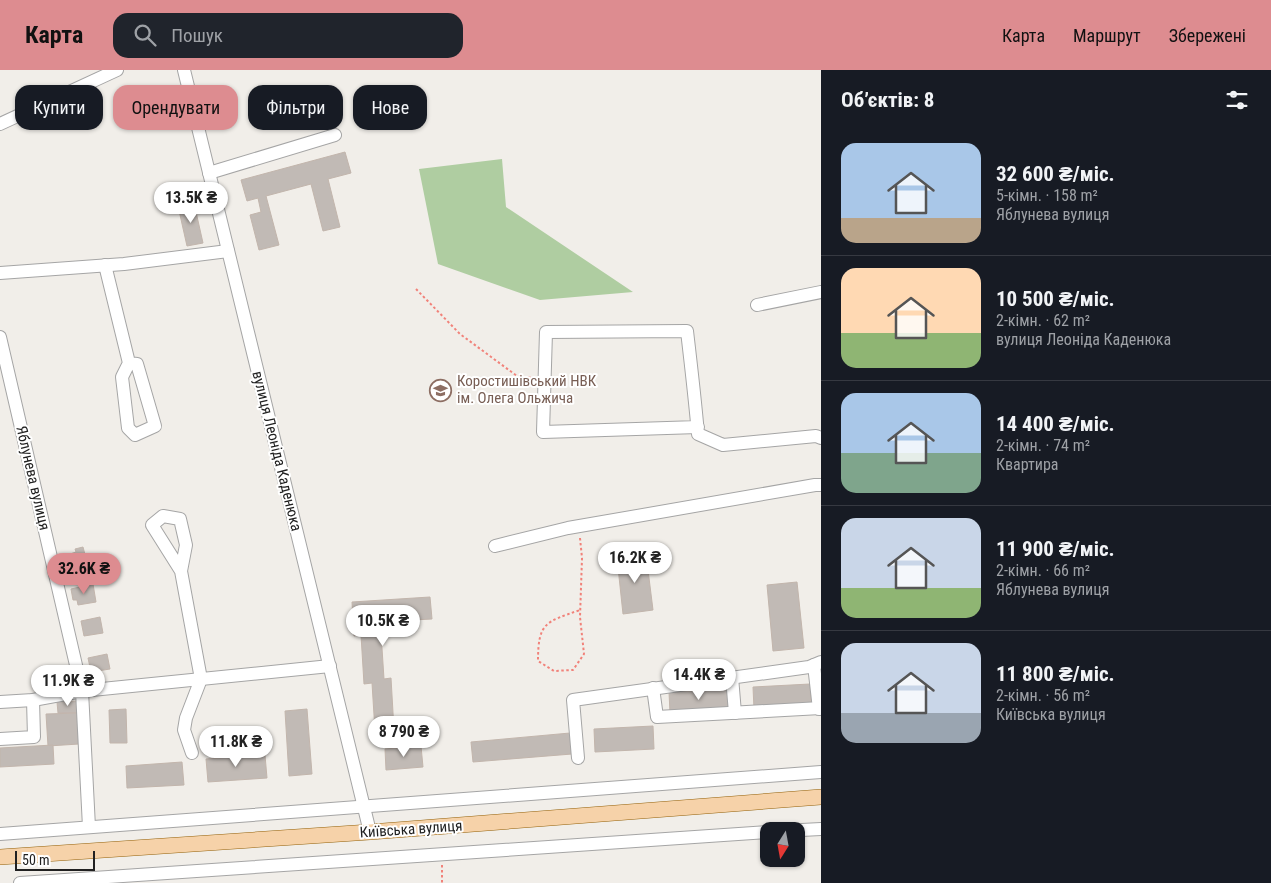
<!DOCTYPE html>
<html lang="uk">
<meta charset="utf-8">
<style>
body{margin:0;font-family:"Roboto Condensed",sans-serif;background:#20242c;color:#f1f3f6;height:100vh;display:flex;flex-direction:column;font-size:19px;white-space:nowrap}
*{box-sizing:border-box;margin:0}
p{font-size:16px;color:#9ea1a6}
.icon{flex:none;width:28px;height:28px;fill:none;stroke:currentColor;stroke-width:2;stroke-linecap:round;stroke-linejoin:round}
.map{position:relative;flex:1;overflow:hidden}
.panel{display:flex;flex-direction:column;background:#171b24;width:450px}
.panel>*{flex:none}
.guide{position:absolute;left:15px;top:15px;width:475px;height:45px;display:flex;gap:10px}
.needle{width:32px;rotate:191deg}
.tools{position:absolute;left:760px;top:752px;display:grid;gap:10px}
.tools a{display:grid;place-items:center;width:45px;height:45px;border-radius:10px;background:#171b24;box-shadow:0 1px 4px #0004;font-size:25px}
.scale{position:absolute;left:15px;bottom:12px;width:80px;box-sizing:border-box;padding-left:5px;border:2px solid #212121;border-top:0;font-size:14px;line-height:18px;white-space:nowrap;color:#212121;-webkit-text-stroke:4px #fff;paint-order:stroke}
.price{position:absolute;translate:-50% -42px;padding:0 11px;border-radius:18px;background:#fff;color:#222;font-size:16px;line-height:32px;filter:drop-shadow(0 1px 2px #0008)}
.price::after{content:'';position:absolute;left:50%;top:30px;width:15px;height:11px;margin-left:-8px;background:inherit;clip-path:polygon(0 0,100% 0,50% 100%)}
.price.current{background:#dd8c90;color:#111}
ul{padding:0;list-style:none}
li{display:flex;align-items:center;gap:15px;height:125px;padding:0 20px}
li+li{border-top:1px solid #363941}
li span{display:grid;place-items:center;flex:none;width:140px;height:100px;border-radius:15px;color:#555}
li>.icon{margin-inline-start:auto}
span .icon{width:60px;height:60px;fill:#fffc;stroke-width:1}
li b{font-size:21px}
h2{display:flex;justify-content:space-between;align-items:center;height:60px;padding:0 20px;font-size:21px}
.tag{padding:0 18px;border-radius:15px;background:#171b24;box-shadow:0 1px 4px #0004;font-size:18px;line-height:45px}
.tag.current{background:#dd8c90;color:#111}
header{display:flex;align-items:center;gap:30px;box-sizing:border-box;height:70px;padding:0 25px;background:#dd8c90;color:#111}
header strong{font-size:24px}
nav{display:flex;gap:28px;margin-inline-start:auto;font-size:18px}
.search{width:350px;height:45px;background:#20242c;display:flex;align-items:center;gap:12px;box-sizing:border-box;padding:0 18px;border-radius:15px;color:#9ea1a6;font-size:19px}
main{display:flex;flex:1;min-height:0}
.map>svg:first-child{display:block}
</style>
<header>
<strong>Карта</strong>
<div class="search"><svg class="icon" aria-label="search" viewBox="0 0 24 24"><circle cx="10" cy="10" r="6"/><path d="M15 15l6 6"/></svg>Пошук</div>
<nav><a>Карта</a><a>Маршрут</a><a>Збережені</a></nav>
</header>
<main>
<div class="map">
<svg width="821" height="813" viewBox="0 0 821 813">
<rect width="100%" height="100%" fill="#f1eee9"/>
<path fill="#afcda1" d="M502,89l4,48 127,85 -93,8 -102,-36 -19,-95z"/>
<g fill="#c1bab5" stroke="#c2b5ac">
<path d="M345,82l6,21 -23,6 12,48 -17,4 -12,-47 -45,12 13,49 -20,5 -9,-35 11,-3 -3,-14 -11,3 -6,-21z"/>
<path d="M194,133l9,40 -16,3 -9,-40z"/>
<path d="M83,477l4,15 -5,1 1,4 -12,2 -4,-14 9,-3 -1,-3z"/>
<path d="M646,484l7,56 -30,4 -6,-56z"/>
<path d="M797,512l7,66 -31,3 -6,-66z"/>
<path d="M93,514l3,18 -18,3 -1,-5h-4l-2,-11z"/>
<path d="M430,527l2,22 -57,3 1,11h5l3,46 7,-1 3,52 -19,1 -3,-48 -8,1 -3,-49 -7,1 -2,-34z"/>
<path d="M100,547l3,16 -19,3 -3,-15z"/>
<path d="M107,584l3,15 -19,3 -3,-14z"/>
<path d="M810,614l1,22 -57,3 -1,-22z"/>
<path d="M728,619l1,22 -59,2 -1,-21z"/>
<path d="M78,631v12h-20l-1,-11z"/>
<path d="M126,639l1,34h-17l-1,-33z"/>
<path d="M307,639l5,65 -23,2 -4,-65z"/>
<path d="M78,643l1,31 -31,2 -2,-32z"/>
<path d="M653,656l1,23 -59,3 -1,-23z"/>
<path d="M570,663l2,21 -99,8 -2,-20z"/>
<path d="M53,675l1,19 -54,3v-19z"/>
<path d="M421,676l2,21 -37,3 -1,-21z"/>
<path d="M265,685l2,23 -59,4 -2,-23z"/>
<path d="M182,692l2,23 -57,3 -1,-22z"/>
</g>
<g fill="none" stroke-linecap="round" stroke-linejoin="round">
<defs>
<g id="minor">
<path d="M184,0l186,762"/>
<path d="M0,54l117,-54"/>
<path d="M209,103l126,-38"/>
<path d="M105,195l24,98 -7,14 6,51 7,7 20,-9 -18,-62 -8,-1"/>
<path d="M0,203l124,-9 104,-13"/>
<path d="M757,235l64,-13"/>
<path d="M0,267l82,354 7,136"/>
<path d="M698,357l-155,5 3,-100 141,-1c4,34 8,68 11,103l25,11 93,-9 5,2"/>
<path d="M495,476l73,-18 247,-43h6"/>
<path d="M181,501l5,-26 -6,-26 -17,-3 -11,9 29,46 20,108 -15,39 -2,12 8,23"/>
<path d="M814,595l5,44"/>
<path d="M732,607l3,36"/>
<path d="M653,618l4,29 164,-9"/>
<path d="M0,632l33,-2 49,-9 248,-25"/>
<path d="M0,669l34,-2 -1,-37"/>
<path d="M578,688l-5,-58 236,-33 12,-5"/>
<path d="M782,761l39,-2"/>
<path d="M0,764l821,-62"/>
<path d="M20,813l749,-51"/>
</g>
<path id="major" d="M0,787l370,-25 451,-35"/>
</defs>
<use href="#minor" stroke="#a5a5a5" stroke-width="14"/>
<use href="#major" stroke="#94620b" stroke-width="16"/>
<g stroke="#f1827a" stroke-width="2" stroke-dasharray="2.5 2.5" stroke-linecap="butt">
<path d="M416,219l44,45 57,42 15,2"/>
<path d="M580,468l2,20 -2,59 4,37 -11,16 -19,1 -16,-10c0,-39 8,-39 42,-51"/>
<path d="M442,795v18"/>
</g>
<use href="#minor" stroke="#fff" stroke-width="12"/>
<use href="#major" stroke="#f6d2a9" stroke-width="15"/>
</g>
<defs>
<symbol id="school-ring" viewBox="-11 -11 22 22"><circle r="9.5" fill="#fff" stroke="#8d6e63" stroke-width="1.5"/><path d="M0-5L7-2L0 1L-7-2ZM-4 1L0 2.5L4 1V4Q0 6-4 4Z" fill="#8d6e63"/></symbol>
</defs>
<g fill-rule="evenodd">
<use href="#school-ring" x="428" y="308" width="25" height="25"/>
</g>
<g text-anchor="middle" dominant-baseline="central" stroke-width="4" stroke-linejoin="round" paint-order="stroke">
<g font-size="15" fill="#785e54" stroke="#fff" text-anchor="start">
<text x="457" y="311">Коростишівський НВК<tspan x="457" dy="17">ім. Олега Ольжича</tspan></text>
</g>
<g font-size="15" fill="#212121" stroke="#fff">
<text transform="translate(277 381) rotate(76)">вулиця Леоніда Каденюка</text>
<text transform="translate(33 408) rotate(77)">Яблунева вулиця</text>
<text transform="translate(411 759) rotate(-4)">Київська вулиця</text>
</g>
</g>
</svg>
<div class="tools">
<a><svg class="needle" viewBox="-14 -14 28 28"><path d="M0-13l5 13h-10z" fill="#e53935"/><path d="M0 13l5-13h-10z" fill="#9ea1a6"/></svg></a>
</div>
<div class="scale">50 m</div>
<b class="price" style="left:191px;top:154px">13.5K ₴</b>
<b class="price" style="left:635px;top:514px">16.2K ₴</b>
<b class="price current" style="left:84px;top:525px">32.6K ₴</b>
<b class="price" style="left:383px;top:577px">10.5K ₴</b>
<b class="price" style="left:699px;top:631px">14.4K ₴</b>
<b class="price" style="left:68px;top:637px">11.9K ₴</b>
<b class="price" style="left:404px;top:688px">8 790 ₴</b>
<b class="price" style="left:236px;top:698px">11.8K ₴</b>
<div class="guide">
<a class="tag">Купити</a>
<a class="tag current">Орендувати</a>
<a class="tag">Фільтри</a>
<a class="tag">Нове</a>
</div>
</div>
<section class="panel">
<h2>Об’єктів: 8<svg class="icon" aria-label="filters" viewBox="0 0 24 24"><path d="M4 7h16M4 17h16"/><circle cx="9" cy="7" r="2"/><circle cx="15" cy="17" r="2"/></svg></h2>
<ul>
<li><span style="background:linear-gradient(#a9c7e8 75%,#b9a48a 0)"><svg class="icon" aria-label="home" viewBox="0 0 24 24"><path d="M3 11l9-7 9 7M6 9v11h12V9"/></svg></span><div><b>32 600 ₴/міс.</b><p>5-кімн. · 158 m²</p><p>Яблунева вулиця</p></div></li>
<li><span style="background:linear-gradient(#ffd9b3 65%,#8fb573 0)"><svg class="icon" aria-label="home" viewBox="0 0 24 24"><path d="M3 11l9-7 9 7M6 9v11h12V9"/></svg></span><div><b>10 500 ₴/міс.</b><p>2-кімн. · 62 m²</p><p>вулиця Леоніда Каденюка</p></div></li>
<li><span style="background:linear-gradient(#a9c7e8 60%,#7fa58c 0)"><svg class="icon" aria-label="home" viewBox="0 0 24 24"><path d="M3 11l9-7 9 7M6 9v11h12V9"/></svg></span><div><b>14 400 ₴/міс.</b><p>2-кімн. · 74 m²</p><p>Квартира</p></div></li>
<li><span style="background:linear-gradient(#c9d6e8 70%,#8fb573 0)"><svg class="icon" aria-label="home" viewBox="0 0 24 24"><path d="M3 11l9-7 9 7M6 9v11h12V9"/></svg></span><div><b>11 900 ₴/міс.</b><p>2-кімн. · 66 m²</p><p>Яблунева вулиця</p></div></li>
<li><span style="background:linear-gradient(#c9d6e8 70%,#9aa5b1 0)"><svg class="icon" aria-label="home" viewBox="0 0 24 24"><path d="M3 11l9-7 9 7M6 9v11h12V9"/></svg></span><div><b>11 800 ₴/міс.</b><p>2-кімн. · 56 m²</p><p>Київська вулиця</p></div></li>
</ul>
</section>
</main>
